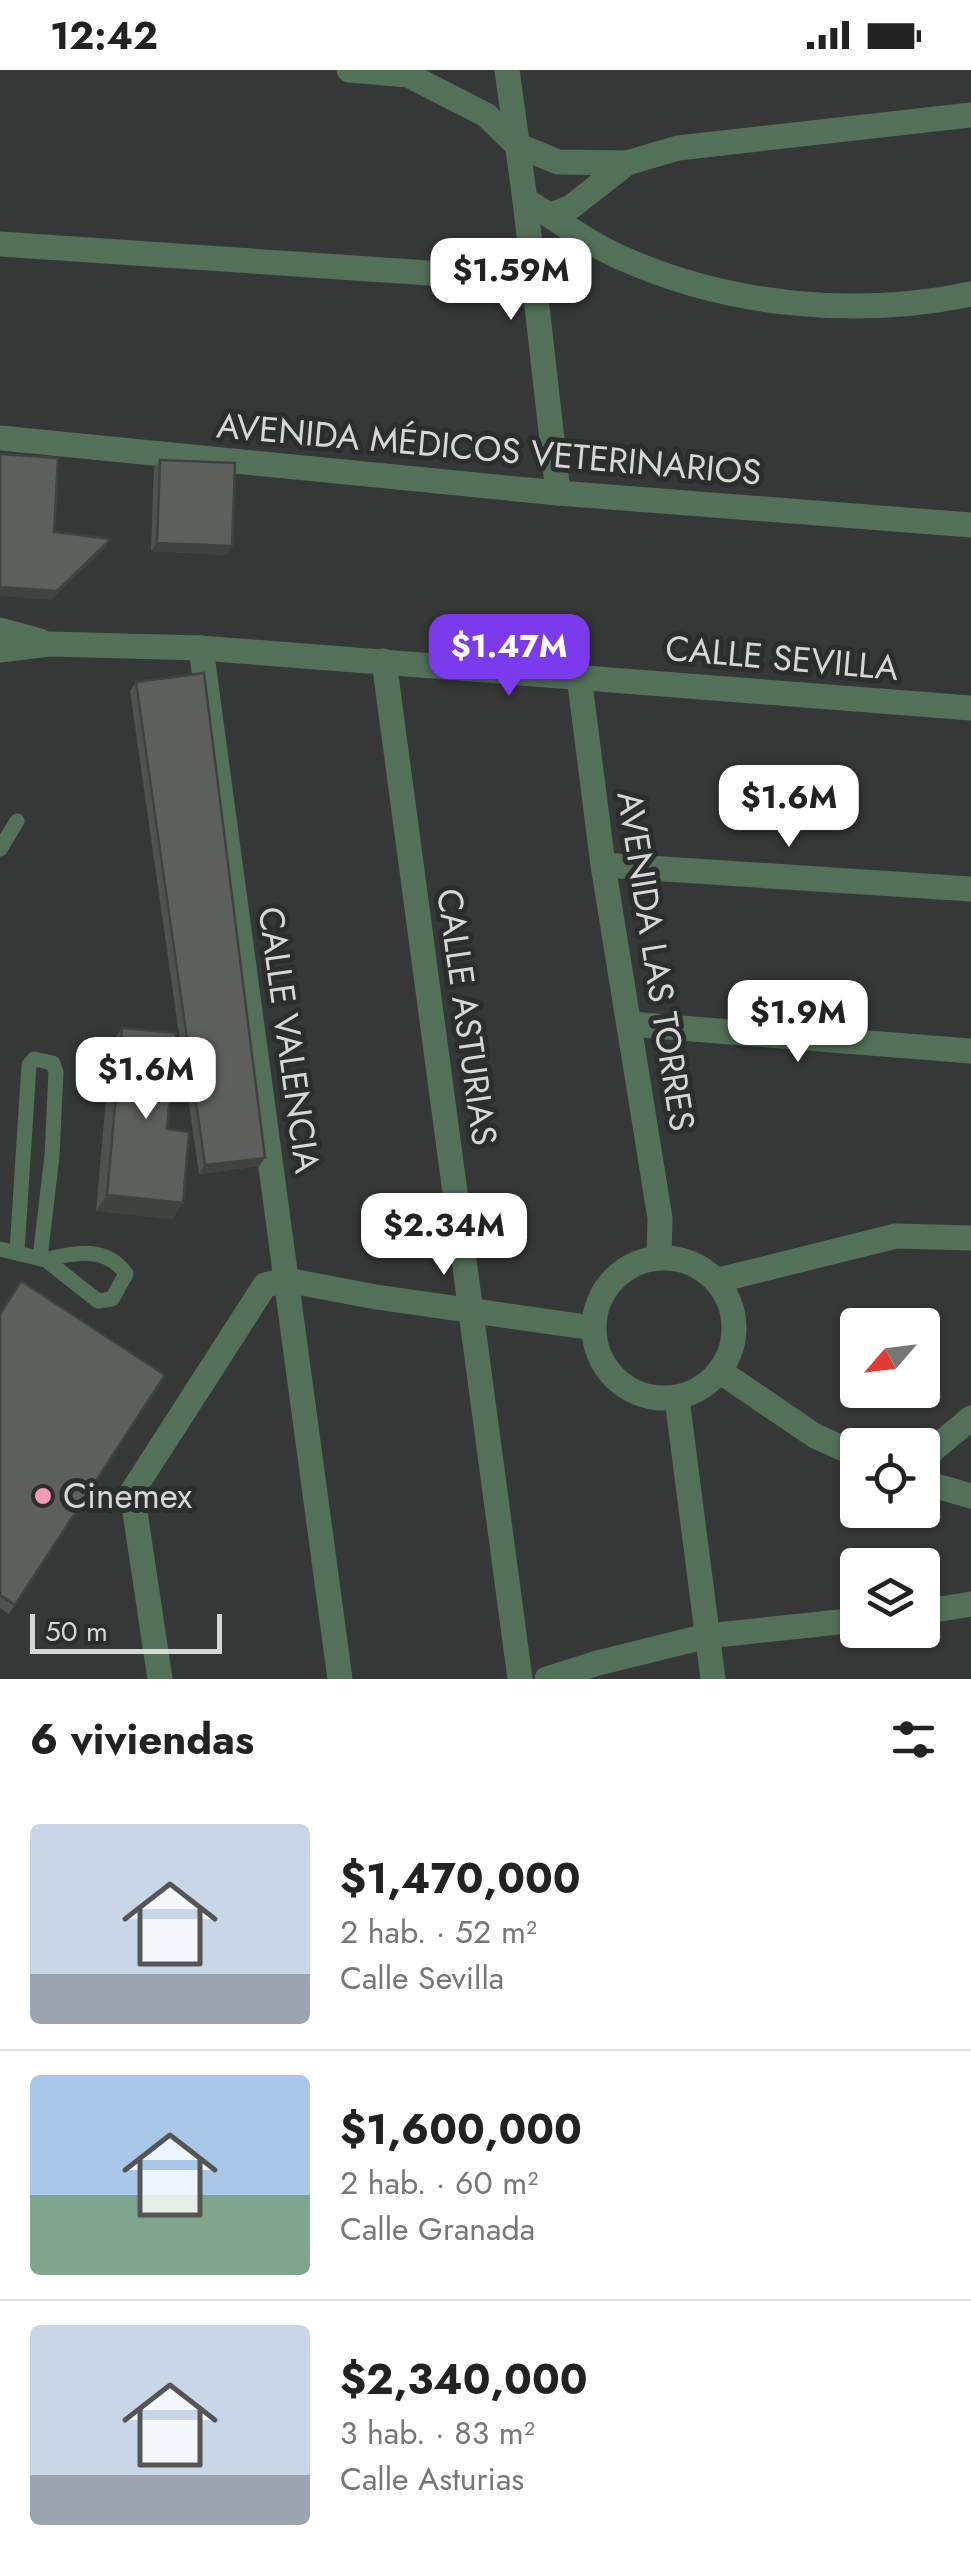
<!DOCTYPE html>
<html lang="es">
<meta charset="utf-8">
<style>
body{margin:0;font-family:Jost,sans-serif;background:#f6f6f6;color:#222;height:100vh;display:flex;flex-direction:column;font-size:38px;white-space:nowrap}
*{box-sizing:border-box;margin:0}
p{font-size:32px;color:#767676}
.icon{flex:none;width:55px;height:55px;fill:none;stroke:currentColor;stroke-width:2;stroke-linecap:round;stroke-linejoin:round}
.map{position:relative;height:1609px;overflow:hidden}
.drawer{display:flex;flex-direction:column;background:#fff;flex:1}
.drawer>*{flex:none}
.needle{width:65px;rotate:242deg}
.tools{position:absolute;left:840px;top:1238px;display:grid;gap:20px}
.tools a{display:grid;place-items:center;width:100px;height:100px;border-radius:10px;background:#fff;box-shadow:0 2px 8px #0004;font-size:50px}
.scale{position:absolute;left:30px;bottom:25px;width:192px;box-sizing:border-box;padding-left:10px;border:5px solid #d5d6d5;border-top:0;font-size:28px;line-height:35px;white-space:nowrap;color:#d5d6d5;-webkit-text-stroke:8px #2b2e2c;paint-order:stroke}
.price{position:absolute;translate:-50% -85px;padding:0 22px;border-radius:20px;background:#fff;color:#222;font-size:32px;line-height:65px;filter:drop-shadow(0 2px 5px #0008)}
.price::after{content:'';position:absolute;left:50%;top:60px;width:30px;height:22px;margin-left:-15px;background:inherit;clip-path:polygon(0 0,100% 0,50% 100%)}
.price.current{background:#7c3aed;color:#fff}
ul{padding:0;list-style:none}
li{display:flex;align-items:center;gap:30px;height:250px;padding:0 30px}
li+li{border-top:2px solid #e0e0e0}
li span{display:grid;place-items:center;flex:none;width:280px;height:200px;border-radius:10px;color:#555}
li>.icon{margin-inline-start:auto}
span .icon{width:120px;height:120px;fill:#fffc;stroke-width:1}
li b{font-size:42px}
h2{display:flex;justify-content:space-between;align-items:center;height:120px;padding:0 30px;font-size:42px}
.status{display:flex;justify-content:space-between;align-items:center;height:70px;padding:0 50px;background:#fff;direction:ltr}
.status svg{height:28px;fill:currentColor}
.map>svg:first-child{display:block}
</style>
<div class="status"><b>12:42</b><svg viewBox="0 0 49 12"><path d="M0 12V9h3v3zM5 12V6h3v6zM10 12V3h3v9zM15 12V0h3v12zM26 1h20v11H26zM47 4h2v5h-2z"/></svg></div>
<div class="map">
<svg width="971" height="1609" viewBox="0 0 971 1609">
<rect width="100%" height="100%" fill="#353836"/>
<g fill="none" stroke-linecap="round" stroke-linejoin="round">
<g stroke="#537158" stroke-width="15">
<path d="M0,779l17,-28"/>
<path d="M0,1179l46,11 52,41 14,-2 14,-25c-19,-28 -51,-22 -80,-14"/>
<path d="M17,1181l12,-186 5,-6 19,4 3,9 -4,84 -12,102"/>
</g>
<g stroke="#537158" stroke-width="25">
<path d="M349,0l59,5 78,40 31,30 41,17 69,1"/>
<path d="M507,0l18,130 33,293"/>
<path d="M525,130c33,20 64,44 99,59 106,47 233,59 347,35"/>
<path d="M551,145l20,-8 56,-44 51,-15 293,-33"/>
<path d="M0,174l533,36"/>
<path d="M0,368l558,55 413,32"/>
<path d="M0,560l40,11"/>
<path d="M201,578l139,1031"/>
<path d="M0,580l49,-6 152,4 770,60"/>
<path d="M384,591l136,1018"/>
<path d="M579,606l24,189 57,353 -1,38"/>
<path d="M603,795l368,24"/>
<path d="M630,954l341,27"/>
<circle cx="664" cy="1258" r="70"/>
<path d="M719,1210l177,-44 75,2"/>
<path d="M721,1302l94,64 43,19"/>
<path d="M677,1329l36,280"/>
<path d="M922,1389l49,-41"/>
<path d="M922,1412l49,14"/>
<path d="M922,1542l49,-8"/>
<path d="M160,1609l-28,-187 133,-207 21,-5 90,17 217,31"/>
<path d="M547,1609l51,-16 109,-27 151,-16"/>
</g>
</g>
<g fill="#4f524f">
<path d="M160,390l72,86 -6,9 -75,-4 3,-83z"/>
<path d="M136,612l123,484 -60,8 -69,-483z"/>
<path d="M122,958l45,101 16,74 -11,16 -76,-8 15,-167z"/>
<path d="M0,1243l165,62 -156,239 -9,-6z"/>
</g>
<g fill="#404240">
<path d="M111,469l-6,9 -54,52 -51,-4v-9z"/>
<path d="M157,473l75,3 -6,9 -75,-4z"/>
<path d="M265,1088l-6,8 -60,8 6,-9z"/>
<path d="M107,1125l76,8 -11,16 -76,-8z"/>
</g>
<g fill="#5c5f5c" stroke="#404240" stroke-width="2.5">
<path d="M0,384l58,4 -4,74 57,7 -54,52 -57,-4z"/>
<path d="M160,390l75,3 -3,83 -75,-3z"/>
<path d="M204,603l61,485 -60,7 -69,-483z"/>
<path d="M122,958l54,5 -9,96 22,3 -6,71 -76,-8z"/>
<path d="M21,1211l144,94 -150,230 -15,-10v-281z"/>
</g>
<circle fill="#f09ab6" stroke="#2b2e2c" stroke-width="4" cx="43" cy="1426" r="10"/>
<g text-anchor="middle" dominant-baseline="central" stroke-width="10" stroke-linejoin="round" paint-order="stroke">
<g font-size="35" fill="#d5d6d5" stroke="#2b2e2c">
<text transform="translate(489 379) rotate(5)">AVENIDA MÉDICOS VETERINARIOS</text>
<text transform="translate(782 588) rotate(5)">CALLE SEVILLA</text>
<text transform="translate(656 891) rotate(81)">AVENIDA LAS TORRES</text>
<text transform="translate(467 947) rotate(82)">CALLE ASTURIAS</text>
<text transform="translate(289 970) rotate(82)">CALLE VALENCIA</text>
</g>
<g font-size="35" fill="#d5d6d5" stroke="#2b2e2c" text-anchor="start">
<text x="63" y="1426">Cinemex</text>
</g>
</g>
</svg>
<div class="tools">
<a><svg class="needle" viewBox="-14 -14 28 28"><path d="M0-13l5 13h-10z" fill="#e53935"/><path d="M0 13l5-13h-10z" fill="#767676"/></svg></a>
<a><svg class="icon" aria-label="locate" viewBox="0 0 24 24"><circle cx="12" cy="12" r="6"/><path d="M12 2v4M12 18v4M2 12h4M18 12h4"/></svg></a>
<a><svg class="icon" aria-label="layers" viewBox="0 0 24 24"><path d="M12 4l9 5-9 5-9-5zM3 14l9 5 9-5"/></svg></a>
</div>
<div class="scale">50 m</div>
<b class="price" style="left:511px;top:253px">$1.59M</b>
<b class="price current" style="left:509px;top:629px">$1.47M</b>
<b class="price" style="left:789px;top:780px">$1.6M</b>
<b class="price" style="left:798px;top:995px">$1.9M</b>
<b class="price" style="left:146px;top:1052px">$1.6M</b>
<b class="price" style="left:444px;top:1208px">$2.34M</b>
</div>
<section class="drawer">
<h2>6 viviendas<svg class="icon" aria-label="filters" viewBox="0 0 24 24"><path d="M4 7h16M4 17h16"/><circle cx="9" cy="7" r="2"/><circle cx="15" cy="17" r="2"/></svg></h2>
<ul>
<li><span style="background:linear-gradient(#c9d6e8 75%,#9aa5b1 0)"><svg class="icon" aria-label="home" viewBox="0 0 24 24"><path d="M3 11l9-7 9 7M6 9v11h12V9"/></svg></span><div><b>$1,470,000</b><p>2 hab. · 52 m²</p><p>Calle Sevilla</p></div></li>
<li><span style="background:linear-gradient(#a9c7e8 60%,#7fa58c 0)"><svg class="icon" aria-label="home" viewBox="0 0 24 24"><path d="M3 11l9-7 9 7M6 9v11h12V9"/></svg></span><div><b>$1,600,000</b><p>2 hab. · 60 m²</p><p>Calle Granada</p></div></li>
<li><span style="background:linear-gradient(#c9d6e8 75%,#9aa5b1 0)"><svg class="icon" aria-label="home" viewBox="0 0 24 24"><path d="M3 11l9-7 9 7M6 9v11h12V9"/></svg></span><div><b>$2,340,000</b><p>3 hab. · 83 m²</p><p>Calle Asturias</p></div></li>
</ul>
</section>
